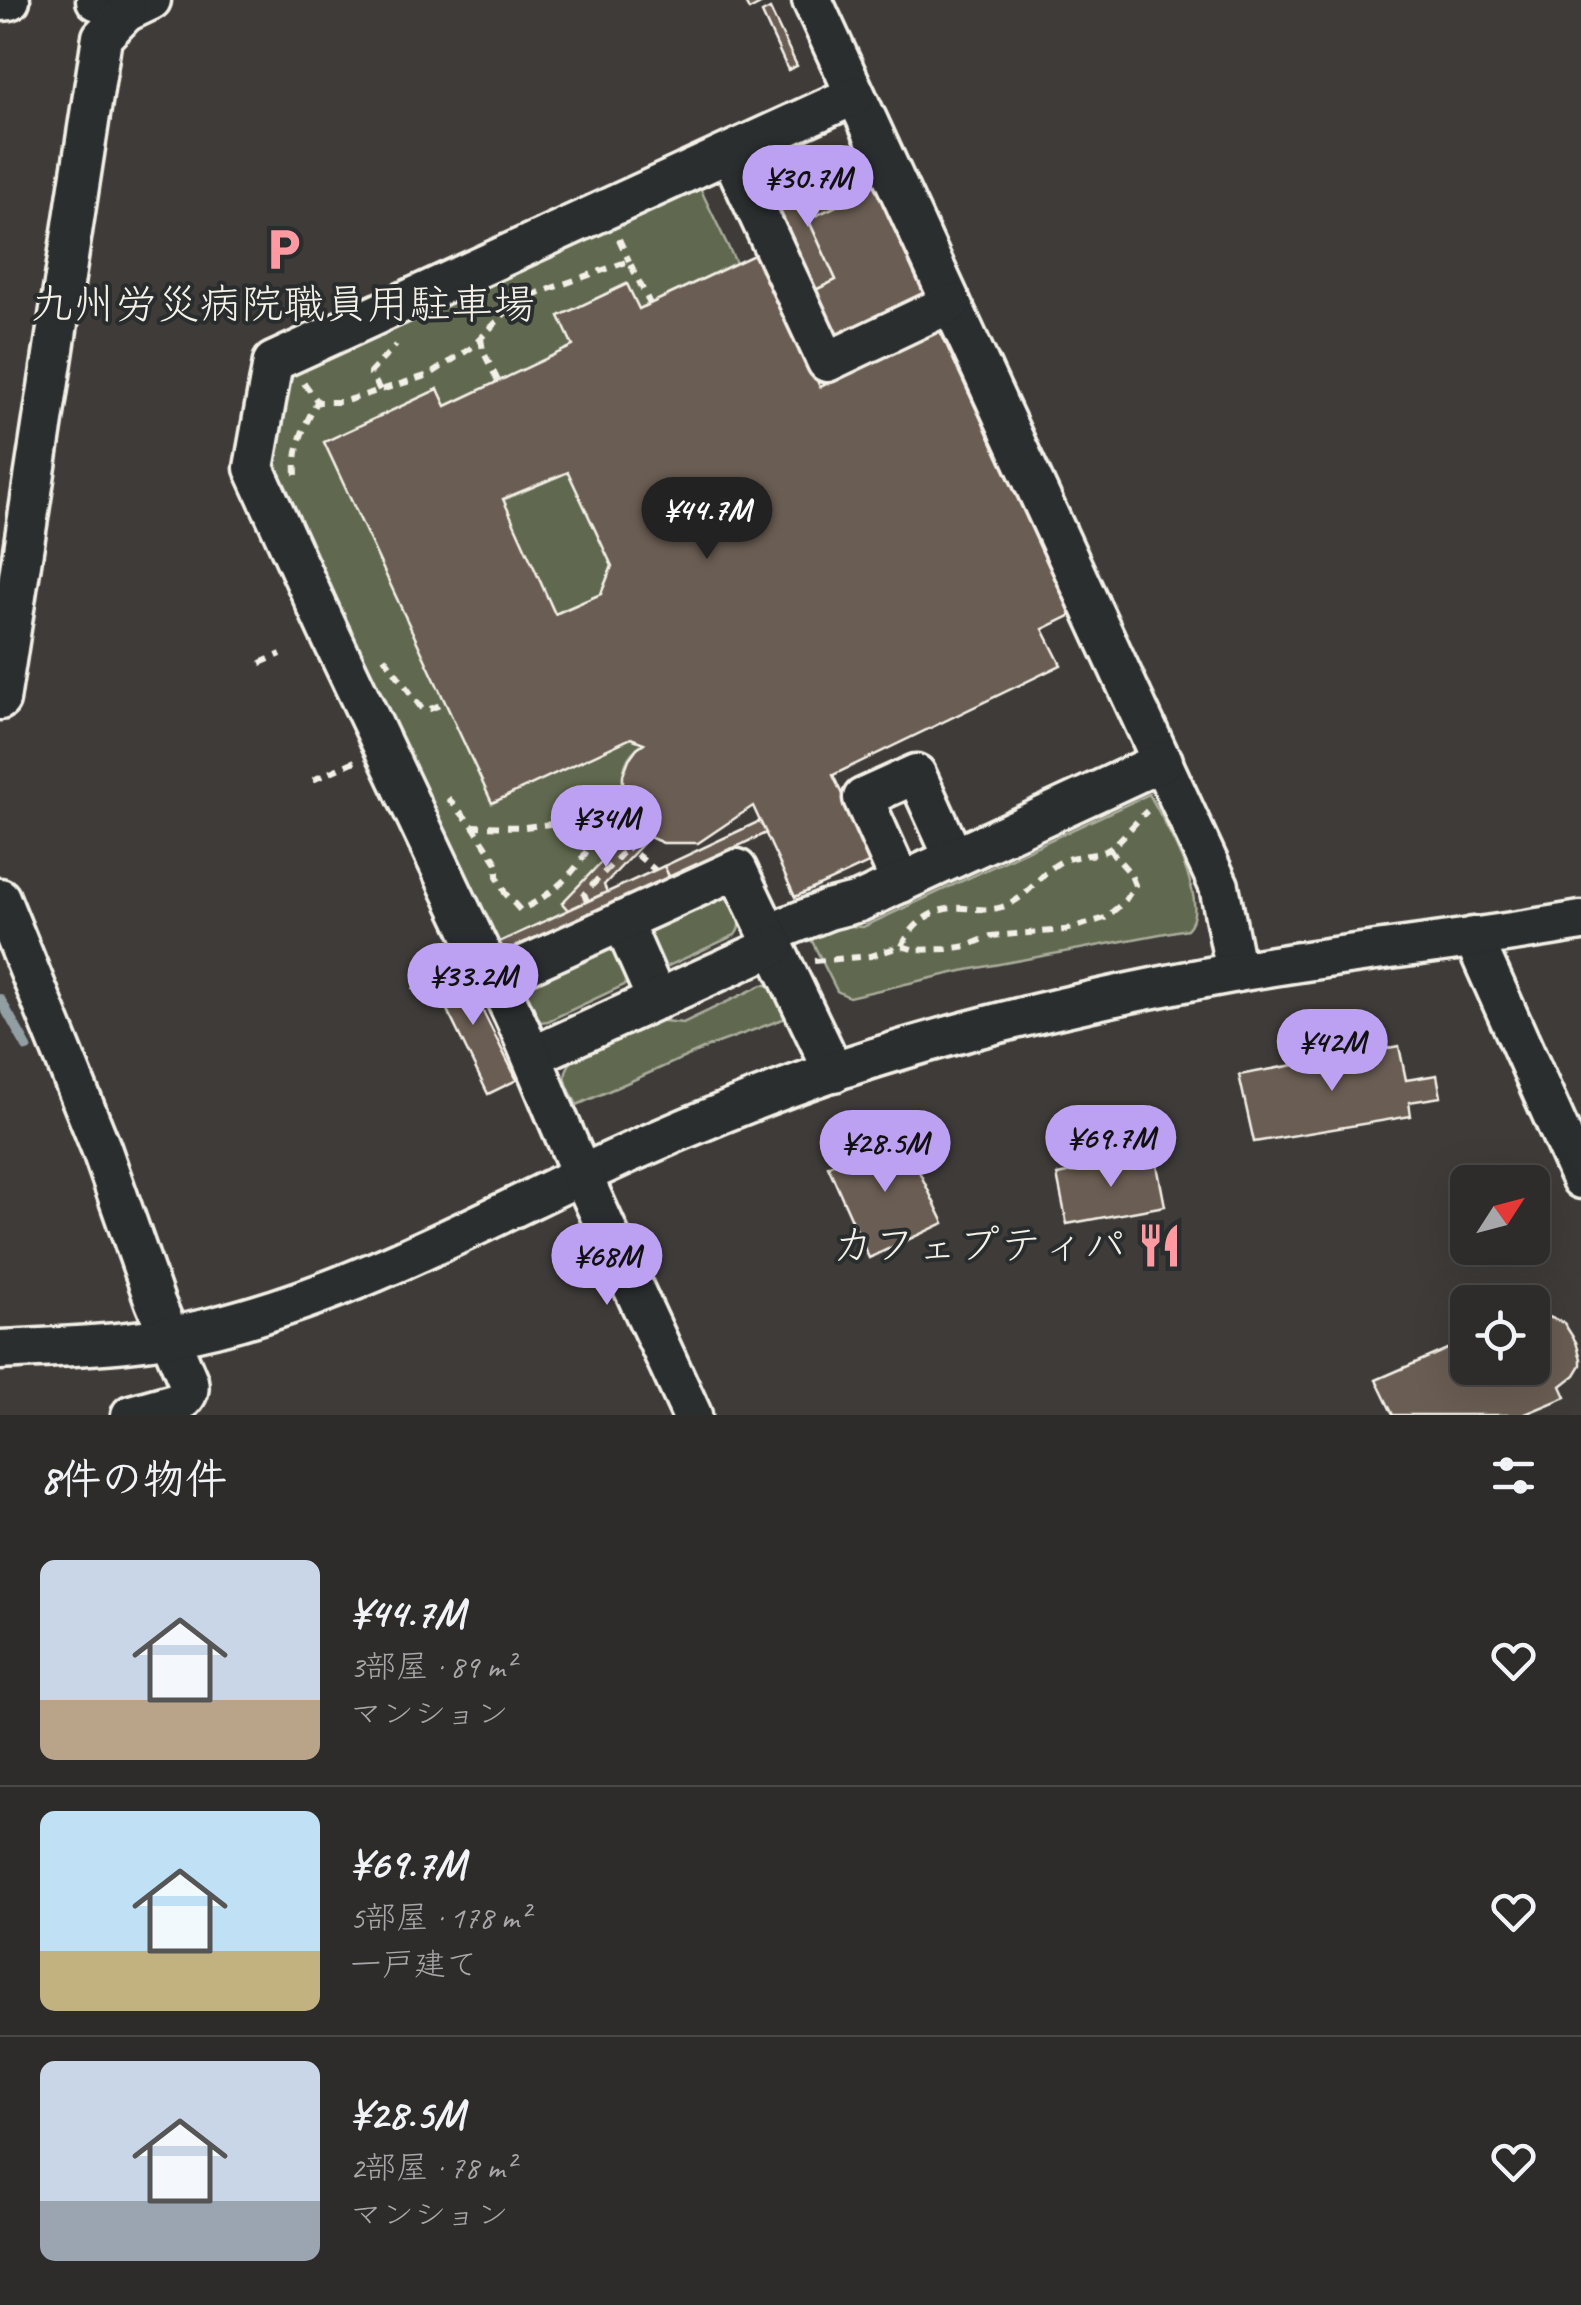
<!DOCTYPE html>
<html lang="ja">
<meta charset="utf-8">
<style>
body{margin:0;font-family:Caveat,"Klee One",sans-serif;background:#363433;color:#f1f3f6;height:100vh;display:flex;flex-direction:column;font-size:38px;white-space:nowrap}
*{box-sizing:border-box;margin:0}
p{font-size:32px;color:#a7a7a9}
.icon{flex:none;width:55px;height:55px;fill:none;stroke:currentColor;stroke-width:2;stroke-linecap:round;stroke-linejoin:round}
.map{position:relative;height:1415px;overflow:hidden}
.side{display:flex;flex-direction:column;background:#2e2c2b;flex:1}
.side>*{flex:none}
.needle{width:65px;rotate:54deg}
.fabs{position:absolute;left:1450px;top:1165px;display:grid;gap:20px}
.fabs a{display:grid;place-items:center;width:100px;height:100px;border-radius:15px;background:#2e2c2b;box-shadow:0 10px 40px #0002,0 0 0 2px #494847;font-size:50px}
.price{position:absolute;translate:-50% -85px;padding:0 22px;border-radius:35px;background:#bca0f2;color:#111;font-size:32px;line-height:65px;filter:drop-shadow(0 2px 5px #0008)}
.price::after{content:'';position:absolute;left:50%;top:60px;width:30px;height:22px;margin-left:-15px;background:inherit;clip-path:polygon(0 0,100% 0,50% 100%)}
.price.current{background:#222;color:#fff}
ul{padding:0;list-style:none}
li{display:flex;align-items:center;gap:30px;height:250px;padding:0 40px}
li+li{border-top:2px solid #494847}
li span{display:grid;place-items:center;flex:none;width:280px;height:200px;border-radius:15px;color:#555}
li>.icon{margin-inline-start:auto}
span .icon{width:120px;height:120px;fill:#fffc;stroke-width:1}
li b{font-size:42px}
h2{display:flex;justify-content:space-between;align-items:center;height:120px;padding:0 40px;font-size:42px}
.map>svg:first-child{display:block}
</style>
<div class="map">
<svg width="1581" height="1415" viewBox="0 0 1581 1415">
<rect width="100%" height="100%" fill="#3e3b39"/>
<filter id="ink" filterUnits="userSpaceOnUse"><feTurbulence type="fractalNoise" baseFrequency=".01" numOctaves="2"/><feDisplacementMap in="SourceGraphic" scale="20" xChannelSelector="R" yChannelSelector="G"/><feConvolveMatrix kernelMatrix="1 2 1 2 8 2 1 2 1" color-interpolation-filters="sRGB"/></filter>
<g filter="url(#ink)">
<g fill="#61694f" stroke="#aaad9c" stroke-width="2.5">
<path d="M698,184l38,79 -97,46 -13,-25 -66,32 13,30 -127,60 -8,-16 -113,52 306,296 13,5c-31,18 -23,57 -7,82l-75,78 6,7 -74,35 -225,-487 14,-80z"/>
<path d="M568,472l44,94 -11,28 -46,20 -52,-114z"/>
<path d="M1149,794c14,25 64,111 38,135l-225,42 -113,26 -12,-6 -28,-56 21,-11 33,3z"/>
<path d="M719,896l10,3c6,13 16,24 6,36l-71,33 -7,1 -12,-40z"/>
<path d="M615,944l18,37 -85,40 -8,1 -15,-26v-6l5,-6z"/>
<path d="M762,985h6l7,6 11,27 -76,28 -133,59c-8,-17 -19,-29 -4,-45l82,-40 28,3z"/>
</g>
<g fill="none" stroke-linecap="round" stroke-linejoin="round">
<path stroke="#919ea2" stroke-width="10" d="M0,999l27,48"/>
</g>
<g fill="#6b5d52" stroke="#f4f1e8" stroke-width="2.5" fill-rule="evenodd">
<path d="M744,0h24l-19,10z"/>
<path d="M770,9l27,57 -9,4 -26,-57z"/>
<path d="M867,159l62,138 -94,44 -24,-49 25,-12 -28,-61 35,-16 -13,-26z"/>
<path d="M830,177l13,26 -35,16 28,61 -25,12 -41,-85z"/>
<path d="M758,253l62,134 120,-56 132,284 -29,14 18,36 -228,110 40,86 -78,36 -42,-91 -55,37h-35l-14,-6 -6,-6 -17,-23 -3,-15v-18l6,-16 8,-11 7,-5 -13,-5 -139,65 -168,-361 114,-53 8,17 127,-60 -14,-30 68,-32 12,25zM568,472l44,94 -11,28 -46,20 -52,-115z"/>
<path d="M760,821l6,12 -96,45 -6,-12z"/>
<path d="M637,825l12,12 -45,48 3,7 -39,18 -6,-7z"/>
<path d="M664,866l22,47 -149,68 -75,-13 -4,-7z"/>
<path d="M458,961l59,119 -29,14 -58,-119z"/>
<path d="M1399,1046l7,34 31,-5 4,22 -32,5 2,14 -157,26 -15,-67z"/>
<path d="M900,1132l44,91 -75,35 -41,-92z"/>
<path d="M1155,1155l10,51 -98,18 -10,-49z"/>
<path d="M1549,1317l15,6 12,19 5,17v6l-6,10 -14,11 5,11 -43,18h-130l-17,-35 92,-40v28h64v-49z"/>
</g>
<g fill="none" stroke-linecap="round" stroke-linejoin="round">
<defs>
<g id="minor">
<path d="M96,0l30,12 25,-12"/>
<path d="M812,0l407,886 17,86"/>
<path d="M0,1l10,-1"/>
<path d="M730,153l97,209 124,-59"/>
<path d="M0,700l102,-663 24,-25"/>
<path d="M901,883l-38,-85 53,-24 38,84"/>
<path d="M0,898l101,250 54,154 33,79c2,9 0,14 -7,20l-50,14"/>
<path d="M622,921l35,79"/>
<path d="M768,934l60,-24 31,-8 304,-141"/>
<path d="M1473,937l108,242"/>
<path d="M497,978l240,-109 97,203"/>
<path d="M533,1056l241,-110"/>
<path d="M0,1350c72,-4 143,-5 214,-23 129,-32 248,-95 367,-152 83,-39 166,-74 253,-104 128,-43 270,-75 403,-99 114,-20 230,-31 344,-51"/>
<path d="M692,1415c-42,-92 -86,-184 -126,-277 -28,-63 -50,-128 -86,-187l-153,-323 -73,-160 19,-106 582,-267"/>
</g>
</defs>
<use href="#minor" stroke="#f4f1e8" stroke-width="45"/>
<g stroke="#f4f1e8" stroke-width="6" stroke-dasharray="10 8" stroke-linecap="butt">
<path d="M619,239l10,22"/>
<path d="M481,338l2,13 15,30"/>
<path d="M304,383l14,19"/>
<path d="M380,390l-10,-17 26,-28"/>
<path d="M296,475c-2,-29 8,-49 21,-73h25l87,-27 42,-27 47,-48 111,-39 21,43"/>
<path d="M384,657l38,52h8l15,-6"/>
<path d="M260,663l21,-9"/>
<path d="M313,780l42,-19"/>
<path d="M448,798l25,28 24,37v13l8,17 15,17c30,-13 62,-41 73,-73l-3,-7 -11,-5 -20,-2 -34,4 -52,-1"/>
<path d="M590,830l7,-1 31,18 27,23"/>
<path d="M587,901l-3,-7 59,-63"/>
<path d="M902,946c12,-25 33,-40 62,-38 12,1 26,3 38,-1 25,-8 35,-30 55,-43 16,-11 37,-6 52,-15 11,-7 27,-28 38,-38"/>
<path d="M814,961l57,-5 31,-10 13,4 32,-1 20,-3 24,-10 74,-6 40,-12 19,-16 11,-17 -5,-12 -21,-24"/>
<path d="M413,991l17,-8"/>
</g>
<use href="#minor" stroke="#2a2d2e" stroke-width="38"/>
</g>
</g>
<defs>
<symbol id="parking-bare" viewBox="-9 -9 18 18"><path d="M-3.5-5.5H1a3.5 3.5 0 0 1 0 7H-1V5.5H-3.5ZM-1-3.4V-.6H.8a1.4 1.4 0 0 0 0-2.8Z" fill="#ff9aa2" stroke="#2a2d2e" stroke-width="2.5" paint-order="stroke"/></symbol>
<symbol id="restaurant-bare" viewBox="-9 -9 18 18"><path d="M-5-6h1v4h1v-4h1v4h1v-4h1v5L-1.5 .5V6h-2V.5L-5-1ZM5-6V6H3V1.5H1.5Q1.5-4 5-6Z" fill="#ff9aa2" stroke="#2a2d2e" stroke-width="2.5" paint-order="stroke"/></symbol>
</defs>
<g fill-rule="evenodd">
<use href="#parking-bare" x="252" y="218" width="63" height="63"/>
<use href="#restaurant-bare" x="1128" y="1214" width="63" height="63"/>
</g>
<g text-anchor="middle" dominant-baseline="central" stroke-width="8" stroke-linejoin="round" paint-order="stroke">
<g font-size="42" fill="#f4f1e8" stroke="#2a2d2e">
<text x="283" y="304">九州労災病院職員用駐車場</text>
<text x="1126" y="1245" text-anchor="end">カフェプティパ</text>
</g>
</g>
</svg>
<div class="fabs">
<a><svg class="needle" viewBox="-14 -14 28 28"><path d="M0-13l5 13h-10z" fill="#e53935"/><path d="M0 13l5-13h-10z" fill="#a7a7a9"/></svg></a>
<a><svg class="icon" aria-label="locate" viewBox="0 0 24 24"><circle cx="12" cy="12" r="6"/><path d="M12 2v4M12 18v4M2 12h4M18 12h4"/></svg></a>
</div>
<b class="price" style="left:808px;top:230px">¥30.7M</b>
<b class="price current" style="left:707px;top:562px">¥44.7M</b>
<b class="price" style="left:606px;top:870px">¥34M</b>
<b class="price" style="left:473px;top:1028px">¥33.2M</b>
<b class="price" style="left:1332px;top:1094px">¥42M</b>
<b class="price" style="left:1111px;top:1190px">¥69.7M</b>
<b class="price" style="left:885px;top:1195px">¥28.5M</b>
<b class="price" style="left:607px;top:1308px">¥68M</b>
</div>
<section class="side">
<h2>8件の物件<svg class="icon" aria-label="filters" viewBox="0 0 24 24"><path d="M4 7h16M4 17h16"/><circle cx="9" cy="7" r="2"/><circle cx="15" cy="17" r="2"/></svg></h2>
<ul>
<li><span style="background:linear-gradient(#c9d6e8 70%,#b9a48a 0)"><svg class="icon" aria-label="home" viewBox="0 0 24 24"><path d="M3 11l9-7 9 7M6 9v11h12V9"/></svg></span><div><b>¥44.7M</b><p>3部屋 · 89 m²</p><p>マンション</p></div><svg class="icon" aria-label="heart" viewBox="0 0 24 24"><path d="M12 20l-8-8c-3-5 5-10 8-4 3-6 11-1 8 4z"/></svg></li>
<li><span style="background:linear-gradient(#bfe0f5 70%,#c2b280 0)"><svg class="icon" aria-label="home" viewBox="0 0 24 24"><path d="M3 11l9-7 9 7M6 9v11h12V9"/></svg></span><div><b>¥69.7M</b><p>5部屋 · 178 m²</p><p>一戸建て</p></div><svg class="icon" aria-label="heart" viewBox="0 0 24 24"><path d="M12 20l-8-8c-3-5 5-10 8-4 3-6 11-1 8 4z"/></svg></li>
<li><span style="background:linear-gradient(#c9d6e8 70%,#9aa5b1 0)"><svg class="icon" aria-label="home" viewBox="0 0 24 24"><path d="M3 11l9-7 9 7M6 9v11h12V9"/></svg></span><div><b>¥28.5M</b><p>2部屋 · 78 m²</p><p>マンション</p></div><svg class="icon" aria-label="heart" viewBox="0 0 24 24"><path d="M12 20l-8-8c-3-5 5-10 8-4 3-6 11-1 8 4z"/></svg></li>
</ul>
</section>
